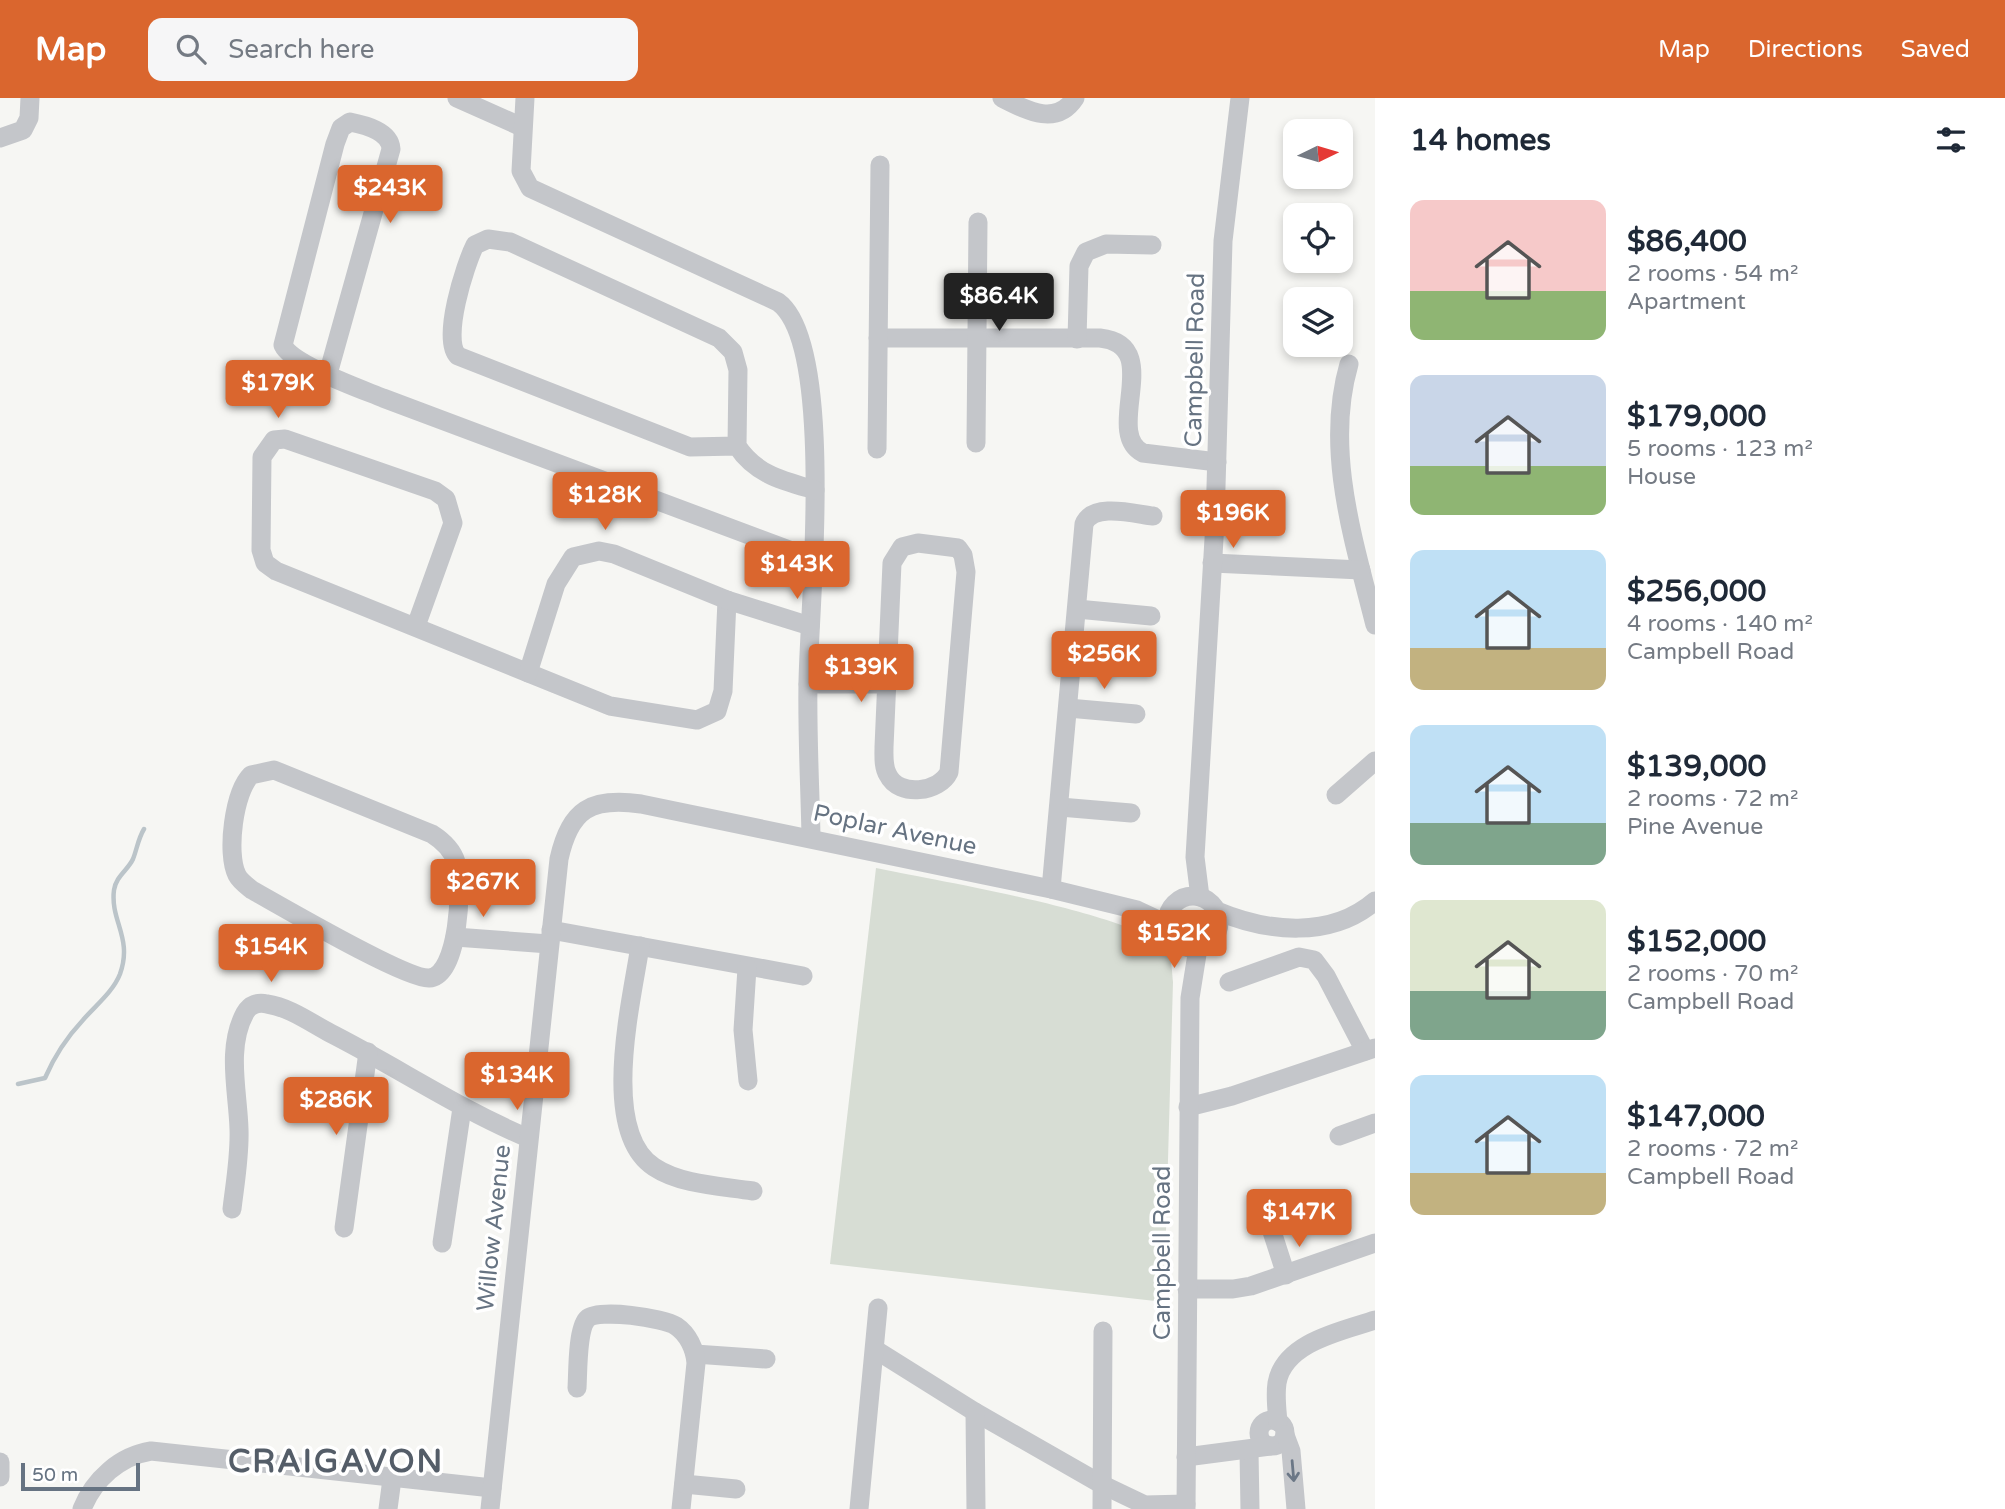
<!DOCTYPE html>
<meta charset="utf-8">
<style>
body{margin:0;font-family:"Varela Round",sans-serif;background:#f6f6f7;color:#1f2937;height:100vh;display:flex;flex-direction:column;font-size:26px;white-space:nowrap}
*{box-sizing:border-box;margin:0}
p{font-size:23px;color:#747a83}
.icon{flex:none;width:38px;height:38px;fill:none;stroke:currentColor;stroke-width:2;stroke-linecap:round;stroke-linejoin:round}
.map{position:relative;flex:1;overflow:hidden}
.details{display:flex;flex-direction:column;background:#fff;width:630px}
.details>*{flex:none}
.needle{width:46px;rotate:85deg}
.buttons{position:absolute;left:1283px;top:21px;display:grid;gap:14px}
.buttons a{display:grid;place-items:center;width:70px;height:70px;border-radius:14px;background:#fff;box-shadow:0 4px 10px #0003;font-size:35px}
.scale{position:absolute;left:21px;bottom:18px;width:119px;box-sizing:border-box;padding-left:7px;border:4px solid #667382;border-top:0;font-size:19px;line-height:24px;white-space:nowrap;color:#667382;-webkit-text-stroke:5px #fff;paint-order:stroke}
.price{position:absolute;translate:-50% -60px;padding:0 16px;border-radius:7px;background:#da662e;color:#fff;font-size:23px;line-height:46px;filter:drop-shadow(0 2px 4px #0008)}
.price::after{content:'';position:absolute;left:50%;top:42px;width:21px;height:16px;margin-left:-10px;background:inherit;clip-path:polygon(0 0,100% 0,50% 100%)}
.price.selected{background:#222;color:#fff}
ul{padding:0;list-style:none}
li{display:flex;align-items:center;gap:21px;height:175px;padding:0 35px}
li span{display:grid;place-items:center;flex:none;width:196px;height:140px;border-radius:14px;color:#555}
li>.icon{margin-inline-start:auto}
span .icon{width:84px;height:84px;fill:#fffc;stroke-width:1}
li b{font-size:30px}
h2{display:flex;justify-content:space-between;align-items:center;height:84px;padding:0 35px;font-size:30px}
header{display:flex;align-items:center;gap:42px;box-sizing:border-box;height:98px;padding:0 35px;background:#da662e;color:#fff}
header strong{font-size:33px}
nav{display:flex;gap:38px;margin-inline-start:auto;font-size:24px}
.search{width:490px;height:63px;background:#f6f6f7;display:flex;align-items:center;gap:18px;box-sizing:border-box;padding:0 24px;border-radius:14px;color:#747a83;font-size:26px}
main{display:flex;flex:1;min-height:0}
.map>svg:first-child{display:block}
</style>
<header>
<strong>Map</strong>
<div class="search"><svg class="icon" aria-label="search" viewBox="0 0 24 24"><circle cx="10" cy="10" r="6"/><path d="M15 15l6 6"/></svg>Search here</div>
<nav><a>Map</a><a>Directions</a><a>Saved</a></nav>
</header>
<main>
<div class="map">
<svg width="1375" height="1411" viewBox="0 0 1375 1411">
<rect width="100%" height="100%" fill="#f6f6f3"/>
<path fill="#d7ddd4" d="M876,770c55,12 263,45 291,83 5,7 5,22 6,31l-9,320 -334,-38z"/>
<g fill="none" stroke-linecap="round" stroke-linejoin="round">
<path stroke="#bbc4c9" stroke-width="4.5" d="M18,986l27,-6c9,-21 23,-42 38,-58 12,-14 30,-28 37,-46 13,-36 -10,-53 -6,-84 2,-14 14,-20 19,-31 4,-10 5,-20 11,-30"/>
<g stroke="#c4c6ca" stroke-width="19">
<path d="M457,0l65,29"/>
<path d="M525,0l-4,73 9,17 248,114c58,42 31,307 30,380 -1,52 2,103 3,155"/>
<path d="M1002,0c24,12 54,29 73,0"/>
<path d="M0,40l23,-8 6,-12 1,-20"/>
<path d="M878,240h222c66,7 2,94 43,115l74,9"/>
<path d="M1077,241l2,-73 7,-14 20,-8 46,1"/>
<path d="M1349,266c-25,86 5,177 26,261"/>
<path d="M328,276l63,-225c-1,-18 -26,-24 -41,-27l-9,6 -6,16 -52,201c9,20 78,44 100,53l430,161"/>
<path d="M976,345l2,-221"/>
<path d="M737,348l-47,1 -232,-91c-17,-16 7,-91 17,-111l13,-6 22,3 209,96 14,14 5,18 -1,76c19,29 47,35 78,44"/>
<path d="M877,351l3,-284"/>
<path d="M918,445l40,5 5,7 3,17 -17,200c-9,20 -50,26 -61,3 -5,-8 -4,-19 -4,-28l8,-184 10,-16z"/>
<path d="M1212,465l149,7"/>
<path d="M1077,511l74,7"/>
<path d="M416,528l37,-103 -7,-24 -11,-8 -150,-52 -11,1 -12,17 -1,93 4,13 11,8 334,135 87,14 20,-9 6,-20 4,-91"/>
<path d="M528,575l28,-89 17,-27 26,-6 15,3 113,46 83,26"/>
<path d="M808,586h79"/>
<path d="M1068,610l68,6"/>
<path d="M274,672l158,64c11,7 20,15 24,28 7,22 3,114 -27,116 -24,1 -148,-72 -177,-88 -5,-4 -12,-9 -15,-15 -11,-22 -3,-83 14,-100z"/>
<path d="M1336,697l39,-34"/>
<path d="M1060,709l71,6"/>
<path d="M1051,791l33,-365c9,-22 51,-10 69,-8"/>
<circle cx="1193" cy="824" r="26"/>
<path d="M1200,799l-5,-40 20,-335 8,-281 17,-143"/>
<path d="M1217,813c50,21 114,28 158,-10"/>
<path d="M551,832l252,46"/>
<path d="M455,839l94,7"/>
<path d="M640,848c-8,54 -41,185 14,221 27,18 68,19 99,24"/>
<path d="M747,870l-4,62 5,51"/>
<path d="M1229,884l70,-25 15,3 12,16 39,75"/>
<path d="M1188,1009l44,-11 143,-48"/>
<path d="M1339,1038l36,-13"/>
<path d="M232,1111c3,-26 8,-53 7,-80 -1,-37 -13,-81 6,-116 5,-9 13,-11 22,-9 22,3 44,19 63,29 67,34 129,76 198,105"/>
<path d="M1266,1115l20,62"/>
<path d="M344,1130l24,-176"/>
<path d="M442,1145l20,-135"/>
<path d="M1187,1191h46l18,-3 124,-43"/>
<path d="M876,1252l99,62 126,72 44,21 41,-1"/>
<path d="M695,1256l71,5"/>
<path d="M577,1290c1,-15 0,-58 10,-69 11,-11 77,-1 89,7 12,8 19,23 20,37l-15,146"/>
<path d="M975,1314l1,97"/>
<circle cx="1272" cy="1335" r="13"/>
<path d="M1278,1324c-1,-12 -3,-26 -1,-39 7,-41 65,-52 98,-63"/>
<path d="M1285,1337l6,16 5,58"/>
<path d="M1249,1353l1,58"/>
<path d="M1186,1359l84,-11"/>
<path d="M0,1364v15"/>
<path d="M684,1386l52,5"/>
<path d="M82,1411c12,-30 38,-53 69,-58l341,37"/>
<path d="M388,1411l4,-30"/>
<path d="M490,1411l69,-650c11,-50 32,-62 82,-55l410,85 86,21 30,14"/>
<path d="M859,1411l19,-201"/>
<path d="M1102,1411l1,-178"/>
<path d="M1186,1411l4,-511 8,-50"/>
</g>
</g>
<defs><path id="oneway-shaft" d="M-6 0H5M1.5-3L5.5 0L1.5 3" fill="none" stroke-width="1.6" stroke-linecap="round" stroke-linejoin="round" transform="scale(1.75)"/></defs>
<use stroke="#6b7786" href="#oneway-shaft" transform="translate(1293 1373) rotate(85)"/>
<g text-anchor="middle" dominant-baseline="central" stroke-width="7" stroke-linejoin="round" paint-order="stroke">
<g font-size="24" fill="#667382" stroke="#fff">
<text transform="translate(1195 262) rotate(-89)">Campbell Road</text>
<text transform="translate(895 732) rotate(12)">Poplar Avenue</text>
<text transform="translate(494 1130) rotate(-84)">Willow Avenue</text>
<text transform="translate(1162 1155) rotate(-90)">Campbell Road</text>
</g>
<g font-size="32" font-weight="bold" letter-spacing="2" fill="#545d68" stroke="#fff">
<text x="336" y="1364">CRAIGAVON</text>
</g>
</g>
</svg>
<div class="buttons">
<a><svg class="needle" viewBox="-14 -14 28 28"><path d="M0-13l5 13h-10z" fill="#e53935"/><path d="M0 13l5-13h-10z" fill="#747a83"/></svg></a>
<a><svg class="icon" aria-label="locate" viewBox="0 0 24 24"><circle cx="12" cy="12" r="6"/><path d="M12 2v4M12 18v4M2 12h4M18 12h4"/></svg></a>
<a><svg class="icon" aria-label="layers" viewBox="0 0 24 24"><path d="M12 4l9 5-9 5-9-5zM3 14l9 5 9-5"/></svg></a>
</div>
<div class="scale">50 m</div>
<b class="price" style="left:390px;top:127px">$243K</b>
<b class="price selected" style="left:999px;top:235px">$86.4K</b>
<b class="price" style="left:278px;top:322px">$179K</b>
<b class="price" style="left:605px;top:434px">$128K</b>
<b class="price" style="left:1233px;top:452px">$196K</b>
<b class="price" style="left:797px;top:503px">$143K</b>
<b class="price" style="left:1104px;top:593px">$256K</b>
<b class="price" style="left:861px;top:606px">$139K</b>
<b class="price" style="left:483px;top:821px">$267K</b>
<b class="price" style="left:1174px;top:872px">$152K</b>
<b class="price" style="left:271px;top:886px">$154K</b>
<b class="price" style="left:517px;top:1014px">$134K</b>
<b class="price" style="left:336px;top:1039px">$286K</b>
<b class="price" style="left:1299px;top:1151px">$147K</b>
</div>
<section class="details">
<h2>14 homes<svg class="icon" aria-label="filters" viewBox="0 0 24 24"><path d="M4 7h16M4 17h16"/><circle cx="9" cy="7" r="2"/><circle cx="15" cy="17" r="2"/></svg></h2>
<ul>
<li><span style="background:linear-gradient(#f6c9c9 65%,#8fb573 0)"><svg class="icon" aria-label="home" viewBox="0 0 24 24"><path d="M3 11l9-7 9 7M6 9v11h12V9"/></svg></span><div><b>$86,400</b><p>2 rooms · 54 m²</p><p>Apartment</p></div></li>
<li><span style="background:linear-gradient(#c9d6e8 65%,#8fb573 0)"><svg class="icon" aria-label="home" viewBox="0 0 24 24"><path d="M3 11l9-7 9 7M6 9v11h12V9"/></svg></span><div><b>$179,000</b><p>5 rooms · 123 m²</p><p>House</p></div></li>
<li><span style="background:linear-gradient(#bfe0f5 70%,#c2b280 0)"><svg class="icon" aria-label="home" viewBox="0 0 24 24"><path d="M3 11l9-7 9 7M6 9v11h12V9"/></svg></span><div><b>$256,000</b><p>4 rooms · 140 m²</p><p>Campbell Road</p></div></li>
<li><span style="background:linear-gradient(#bfe0f5 70%,#7fa58c 0)"><svg class="icon" aria-label="home" viewBox="0 0 24 24"><path d="M3 11l9-7 9 7M6 9v11h12V9"/></svg></span><div><b>$139,000</b><p>2 rooms · 72 m²</p><p>Pine Avenue</p></div></li>
<li><span style="background:linear-gradient(#dfe7d0 65%,#7fa58c 0)"><svg class="icon" aria-label="home" viewBox="0 0 24 24"><path d="M3 11l9-7 9 7M6 9v11h12V9"/></svg></span><div><b>$152,000</b><p>2 rooms · 70 m²</p><p>Campbell Road</p></div></li>
<li><span style="background:linear-gradient(#bfe0f5 70%,#c2b280 0)"><svg class="icon" aria-label="home" viewBox="0 0 24 24"><path d="M3 11l9-7 9 7M6 9v11h12V9"/></svg></span><div><b>$147,000</b><p>2 rooms · 72 m²</p><p>Campbell Road</p></div></li>
</ul>
</section>
</main>
